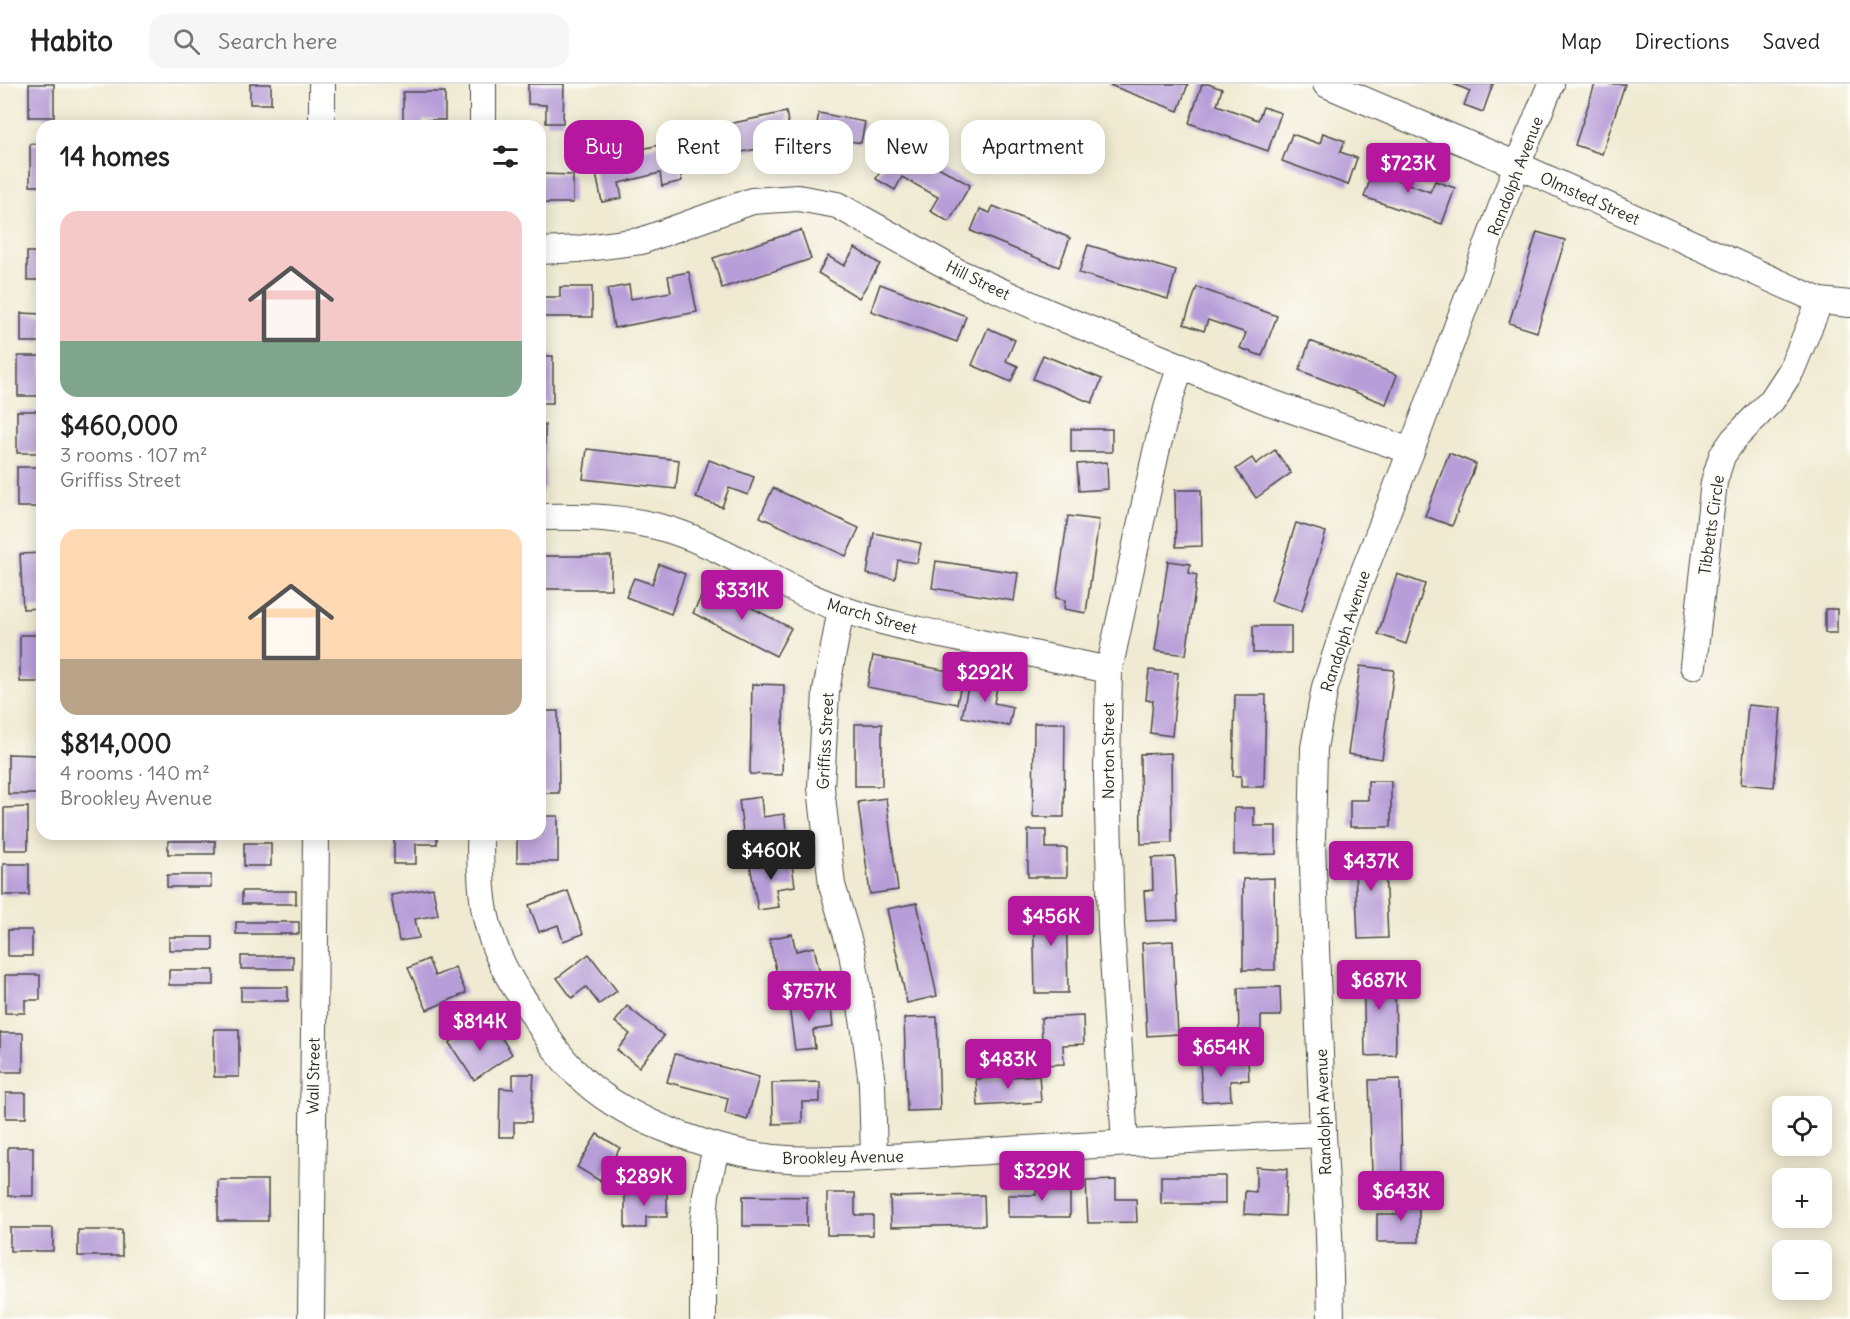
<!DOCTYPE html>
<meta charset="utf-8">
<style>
body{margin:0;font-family:Delius,sans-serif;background:#f6f6f6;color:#222;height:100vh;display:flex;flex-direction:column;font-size:22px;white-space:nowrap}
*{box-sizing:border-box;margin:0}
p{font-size:20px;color:#767676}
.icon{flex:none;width:33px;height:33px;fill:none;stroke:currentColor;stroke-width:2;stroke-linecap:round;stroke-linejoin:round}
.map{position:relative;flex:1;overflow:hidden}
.details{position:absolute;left:36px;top:36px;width:510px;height:720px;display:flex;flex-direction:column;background:#fff;border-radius:18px;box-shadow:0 3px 15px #0003}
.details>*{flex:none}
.top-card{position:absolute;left:564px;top:36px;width:570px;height:54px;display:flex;gap:12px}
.tools{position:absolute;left:1772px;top:1012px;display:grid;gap:12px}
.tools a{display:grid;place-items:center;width:60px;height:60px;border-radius:12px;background:#fff;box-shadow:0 3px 15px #0003;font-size:30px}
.price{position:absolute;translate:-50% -51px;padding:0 14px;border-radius:6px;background:#b5179e;color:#fff;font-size:20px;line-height:39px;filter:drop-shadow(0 2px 3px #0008)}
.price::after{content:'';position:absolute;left:50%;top:36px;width:18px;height:14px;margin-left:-9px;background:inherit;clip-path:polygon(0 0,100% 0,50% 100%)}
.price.selected{background:#222;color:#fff}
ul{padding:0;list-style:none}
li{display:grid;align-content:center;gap:12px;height:318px;padding:0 24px}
li span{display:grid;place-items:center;height:186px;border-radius:18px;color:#555}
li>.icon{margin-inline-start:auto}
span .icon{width:108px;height:108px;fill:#fffc;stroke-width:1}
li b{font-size:26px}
h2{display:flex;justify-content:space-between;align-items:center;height:72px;padding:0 24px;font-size:26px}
.chip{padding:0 21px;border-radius:18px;background:#fff;box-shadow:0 3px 15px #0003;font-size:21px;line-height:54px}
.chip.selected{background:#b5179e;color:#fff}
header{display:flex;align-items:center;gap:36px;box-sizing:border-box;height:84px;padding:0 30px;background:#fff;border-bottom:2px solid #e0e0e0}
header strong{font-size:28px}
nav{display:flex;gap:33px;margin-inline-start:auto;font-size:21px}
.search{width:420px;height:54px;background:#f6f6f6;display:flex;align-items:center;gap:15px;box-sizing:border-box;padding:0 21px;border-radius:18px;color:#767676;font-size:22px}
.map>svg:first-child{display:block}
</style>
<header>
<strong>Habito</strong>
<div class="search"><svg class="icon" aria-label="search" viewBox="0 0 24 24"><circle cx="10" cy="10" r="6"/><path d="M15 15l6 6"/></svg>Search here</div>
<nav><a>Map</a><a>Directions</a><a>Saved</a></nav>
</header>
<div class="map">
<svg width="1850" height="1235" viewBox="0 0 1850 1235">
<rect width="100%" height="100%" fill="#fdfcf7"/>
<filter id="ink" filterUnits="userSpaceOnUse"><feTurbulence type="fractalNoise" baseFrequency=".0167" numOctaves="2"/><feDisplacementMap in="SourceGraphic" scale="12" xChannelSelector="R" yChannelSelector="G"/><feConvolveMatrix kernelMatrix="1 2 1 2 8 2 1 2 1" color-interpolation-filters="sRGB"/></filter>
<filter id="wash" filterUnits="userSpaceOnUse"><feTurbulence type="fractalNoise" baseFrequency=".008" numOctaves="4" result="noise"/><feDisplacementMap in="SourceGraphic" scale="24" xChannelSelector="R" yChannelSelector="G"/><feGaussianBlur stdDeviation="1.35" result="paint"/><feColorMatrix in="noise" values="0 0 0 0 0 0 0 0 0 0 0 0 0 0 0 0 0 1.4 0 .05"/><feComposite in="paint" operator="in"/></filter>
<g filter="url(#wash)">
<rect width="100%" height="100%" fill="#efead1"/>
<g id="blocks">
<g fill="#b79ed8">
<rect x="29" y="0" width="25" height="33"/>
<rect x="250" y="0" width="21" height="20"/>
<path d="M528,0h36l-1,39h-17v-18l-18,-1z"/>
<path d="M1107,0h81l-10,27z"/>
<path d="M1202,0h6l14,5 -5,16 41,15 5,-13 18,6 -13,38 -79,-28z"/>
<path d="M1453,0h40l-10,28 -19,-7 6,-14z"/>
<path d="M1595,0h30l-23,70 -27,-9z"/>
<path d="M403,8h42v28h-22v6h-20z"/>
<path d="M786,28l6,30 -91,18 -6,-29z"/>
<path d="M819,29l46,9 -4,21 -18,-3 -4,20 -28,-5z"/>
<path d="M1323,49l22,8 -5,11 17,6 -9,27 -66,-24 10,-27 28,10z"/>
<path d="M673,58l9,39 -20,5 -2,-13 -41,10 3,15 -20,4 -9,-42z"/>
<path d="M896,59l74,42 -21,37 -19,-11 8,-14 -36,-20 -7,13 -19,-11z"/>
<rect x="30" y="60" width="12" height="42"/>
<path d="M1378,73l19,6 -5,15 38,14 5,-11 20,7 -13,36 -78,-27z"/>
<path d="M540,90l33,1v28h-33z"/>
<path d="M993,122l77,32 -11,29 -88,-36 9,-22 10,4z"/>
<path d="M801,146l10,29 -89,29 -9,-30z"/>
<path d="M1537,148l28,8 -28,92 -28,-9z"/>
<path d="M1088,161l88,26 -8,28 -89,-26z"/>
<path d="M855,164l25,16 -21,34 -41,-25 10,-17 16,10z"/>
<rect x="27" y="168" width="15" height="28"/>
<path d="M689,188l8,40 -83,16 -7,-39 22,-4 2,14 40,-7 -3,-16z"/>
<path d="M880,200l86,32 -9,26 -86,-31z"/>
<path d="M560,203h32v30h-52v-20h20z"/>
<path d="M1197,203l80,29 -15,40 -22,-8 6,-15 -38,-13 -4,11 -20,-7z"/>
<path d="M21,229l21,1v28h-21z"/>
<path d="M988,244l27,12 -9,21 12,5 -7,16 -39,-17z"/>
<path d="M1310,257l87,34 -11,29 -87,-34z"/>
<path d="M1043,271l59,24 -10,24 -59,-24z"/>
<rect x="18" y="272" width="24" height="40"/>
<rect x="540" y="272" width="13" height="47"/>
<rect x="17" y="327" width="25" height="42"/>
<rect x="540" y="341" width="5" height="63"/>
<rect x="1071" y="345" width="41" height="23"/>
<path d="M587,365l92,11 -3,29 -93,-10z"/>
<path d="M1275,366l16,23 -35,25 -20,-29 16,-11 4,6z"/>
<path d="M1449,369l27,11 -24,62 -27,-10z"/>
<path d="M709,376l45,17 -6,18 -19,-7 -7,19 -26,-9z"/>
<path d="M1107,378l1,27 -29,2 -2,-27z"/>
<rect x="17" y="383" width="25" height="40"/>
<path d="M773,404l86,40 -13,28 -86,-39z"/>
<path d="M1175,406h26l1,56 -26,1z"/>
<path d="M1068,432l31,4 -13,93 -22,-4 1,-9 -9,-2z"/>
<path d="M1296,439l30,9 -24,79 -31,-10z"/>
<path d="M874,449l47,10 -4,20 -19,-3 -3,19 -28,-5z"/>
<path d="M42,469v55l-19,1 -3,-55z"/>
<rect x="540" y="472" width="71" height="33"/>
<path d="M936,477l82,12 -4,28 -82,-13z"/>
<path d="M1168,477l22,3 -1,9 8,2 -11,80 -31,-4z"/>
<path d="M659,480l26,10 -14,40 -45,-17 8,-19 18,6z"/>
<path d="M1397,490l28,10 -19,60 -28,-10z"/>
<path d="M707,501l84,43 -15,28 -83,-43z"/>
<rect x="1825" y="525" width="12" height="24"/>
<rect x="1253" y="542" width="38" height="27"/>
<rect x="540" y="543" width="4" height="62"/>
<rect x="20" y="551" width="22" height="47"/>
<path d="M873,572l90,18 -6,30 -90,-17z"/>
<path d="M1360,582l34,4 -12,89 -34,-5z"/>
<path d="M1149,586l29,3 -6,63 -22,-3 3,-32 -7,-1z"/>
<path d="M970,592l28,6 -4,21 19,4 -4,19 -47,-9z"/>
<path d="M752,600l32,1 -2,90 -32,-1z"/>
<path d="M1235,611h31l-2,92h-23v-11h-8z"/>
<path d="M1748,621l33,3 -7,79 -33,-3z"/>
<path d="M540,627h18l1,82h-19z"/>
<path d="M1034,639h31l-1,94h-31z"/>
<rect x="855" y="640" width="27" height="62"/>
<path d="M1171,669l1,90 -31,1 -1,-90z"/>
<path d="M8,670l29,1v39h-29z"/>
<path d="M1368,697h23v46h-41v-27h18z"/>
<path d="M761,713l2,20 21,-3 4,28 -43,5 -6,-47z"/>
<path d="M886,714l12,92 -28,4 -12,-92z"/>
<path d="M28,723v43h-24v-42z"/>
<path d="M1234,724h20v18h22v28l-42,1z"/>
<path d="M540,732h18v46h-41v-27l23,-1z"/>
<path d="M1028,746h18v18h21v29h-39z"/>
<path d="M394,750h43v10h-21v20h-22z"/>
<rect x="168" y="757" width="47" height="13"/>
<rect x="244" y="759" width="27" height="23"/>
<path d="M1384,761l4,93 -30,1 -4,-92z"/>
<path d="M1175,773l3,63 -32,1 -2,-30 9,-1 -1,-32z"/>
<path d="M791,774l4,28 -19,3 3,18 -21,3 -8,-45z"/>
<rect x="3" y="780" width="26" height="31"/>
<rect x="167" y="791" width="44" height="12"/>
<path d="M1274,794l1,92h-32v-91z"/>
<path d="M433,804l5,27 -23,4 4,19 -20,3 -8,-46z"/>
<rect x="242" y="807" width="54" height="13"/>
<path d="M568,807l15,43 -20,7 -5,-16 -19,7 -10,-27z"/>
<path d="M1066,816l2,93h-33l-2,-92z"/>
<path d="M917,819l20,93 -30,7 -20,-94z"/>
<rect x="236" y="838" width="63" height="12"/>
<rect x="8" y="846" width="24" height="26"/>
<path d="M792,850l4,17 18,-4 6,27 -41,9 -10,-44z"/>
<rect x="169" y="853" width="44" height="13"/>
<path d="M1173,857l5,93 -31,2 -5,-93z"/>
<path d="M589,870l28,37 -18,13 -13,-17 -14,11 -15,-20z"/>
<rect x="241" y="872" width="52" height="13"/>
<path d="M428,875l7,17 20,-9 11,26 -39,17 -19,-42z"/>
<path d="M1363,880h21v8h11l1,83 -31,1z"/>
<rect x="169" y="886" width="45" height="15"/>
<path d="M5,891h35v25h-15v13h-20z"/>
<rect x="241" y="903" width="47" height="14"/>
<path d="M1280,903l1,29h-20v19l-22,1 -1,-48z"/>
<path d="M830,916l3,27 -20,3 2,18 -20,2 -6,-44z"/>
<path d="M627,922l37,30 -25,31 -22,-17 13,-16 -15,-12z"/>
<path d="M1083,932l1,28 -21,1 1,19 -21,1 -2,-47z"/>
<path d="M937,933l3,93 -33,1 -3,-93z"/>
<path d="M470,944l9,13 17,-12 16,25 -38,26 -25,-37z"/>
<rect x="214" y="945" width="25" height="48"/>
<rect x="0" y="949" width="23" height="39"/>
<path d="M675,970l84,23 -12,43 -22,-7 3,-15 -61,-16z"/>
<path d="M1248,975l1,21 -19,1 1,19 -29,2 -2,-41z"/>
<path d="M513,990h21l-3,48h-17v15h-15l1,-49 13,1z"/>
<path d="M1039,991l2,27 -63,4 -2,-27z"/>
<path d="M1400,995l2,94 -30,1 -3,-94z"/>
<path d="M820,998v20h-18v21l-29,1 -1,-41z"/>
<rect x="6" y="1009" width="20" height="25"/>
<path d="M597,1050l23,14 -20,33 -23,-14z"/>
<rect x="8" y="1063" width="25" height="49"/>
<path d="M1256,1083l31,2 -2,47 -41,-2 1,-23 11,1z"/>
<rect x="1161" y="1092" width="64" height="28"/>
<rect x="218" y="1096" width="50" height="41"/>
<path d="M1116,1096v19h20l1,23 -49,1 -2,-42z"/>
<path d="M1036,1099h34v34h-62v-22h28z"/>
<path d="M625,1106h42v27h-21v11h-21z"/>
<path d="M827,1109h28v22h18v20h-46z"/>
<path d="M984,1111l1,30 -94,2 -1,-30z"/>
<path d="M1398,1111h21v47h-42v-28h21z"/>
<path d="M743,1112l64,1v29h-64z"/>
<rect x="10" y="1144" width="43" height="23"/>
<rect x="78" y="1146" width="44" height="26"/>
</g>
</g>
</g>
<g filter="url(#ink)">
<use href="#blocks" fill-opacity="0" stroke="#484844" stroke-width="1.5"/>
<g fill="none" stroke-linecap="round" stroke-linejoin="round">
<defs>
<g id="minor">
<path d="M1326,0l191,81 303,136 30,3"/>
<path d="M322,42v-42"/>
<path d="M483,42v-42"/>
<path d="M540,167l38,-2 63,-8 111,-40 46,-3 39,7 121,67 94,42 217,88 142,49"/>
<path d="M540,433c45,-1 87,0 130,13 60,19 110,58 169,78 43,15 88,24 132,33 46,10 92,19 138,29"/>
<path d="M841,525l-15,82 -5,97 11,97 20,68 13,78 7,52 2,75"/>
<path d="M1693,582l21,-184 8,-26 12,-17 38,-39 19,-29 29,-70"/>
<path d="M480,750c0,57 2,99 33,150 4,7 10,14 14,21 16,25 27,46 49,68 24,25 55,42 87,55 40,16 82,29 125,31 18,1 35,0 52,0 63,-2 125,-7 187,-10 99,-6 198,-11 296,-15"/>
<path d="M1125,1059l-14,-217 -4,-153 2,-103 47,-218 13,-51 12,-35"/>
<path d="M311,1235l5,-485"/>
<path d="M703,1235v-93l3,-32 10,-47"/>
<path d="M1331,1235l-2,-86 -6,-99 -11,-293 2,-93 11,-61 32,-98 54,-138 106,-286 34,-81"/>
</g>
</defs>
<use href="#minor" stroke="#484844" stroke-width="28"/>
<use href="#minor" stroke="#fff" stroke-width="26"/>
</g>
</g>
<g text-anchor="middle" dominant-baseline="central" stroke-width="5" stroke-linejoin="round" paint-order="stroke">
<g font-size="16" fill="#2b2b2b" stroke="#fdfcf7">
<text transform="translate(1515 92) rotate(-69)">Randolph Avenue</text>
<text transform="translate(1590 114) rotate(24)">Olmsted Street</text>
<text transform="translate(978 196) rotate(26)">Hill Street</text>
<text transform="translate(1711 441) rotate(-82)">Tibbetts Circle</text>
<text transform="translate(872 532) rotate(16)">March Street</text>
<text transform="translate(1345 547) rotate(-72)">Randolph Avenue</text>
<text transform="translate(825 657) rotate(-87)">Griffiss Street</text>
<text transform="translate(1108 667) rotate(-90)">Norton Street</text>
<text transform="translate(313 992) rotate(-89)">Wall Street</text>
<text transform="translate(1323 1028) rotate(-92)">Randolph Avenue</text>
<text transform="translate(843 1073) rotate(-1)">Brookley Avenue</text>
</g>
</g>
</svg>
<div class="tools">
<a><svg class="icon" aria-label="locate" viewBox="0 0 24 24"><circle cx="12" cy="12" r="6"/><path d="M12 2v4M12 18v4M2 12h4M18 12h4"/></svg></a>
<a>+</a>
<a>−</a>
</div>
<b class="price" style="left:1408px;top:110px">$723K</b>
<b class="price" style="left:742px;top:537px">$331K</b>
<b class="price" style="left:985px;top:619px">$292K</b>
<b class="price selected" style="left:771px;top:797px">$460K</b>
<b class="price" style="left:1371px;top:808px">$437K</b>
<b class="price" style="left:1051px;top:863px">$456K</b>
<b class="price" style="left:1379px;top:927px">$687K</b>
<b class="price" style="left:809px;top:938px">$757K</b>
<b class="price" style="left:480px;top:968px">$814K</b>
<b class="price" style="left:1221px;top:994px">$654K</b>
<b class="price" style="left:1008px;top:1006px">$483K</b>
<b class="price" style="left:1042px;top:1118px">$329K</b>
<b class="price" style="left:644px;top:1123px">$289K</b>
<b class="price" style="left:1401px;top:1138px">$643K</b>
<div class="top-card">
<a class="chip selected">Buy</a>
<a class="chip">Rent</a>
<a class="chip">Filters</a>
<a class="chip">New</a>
<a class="chip">Apartment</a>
</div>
<section class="details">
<h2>14 homes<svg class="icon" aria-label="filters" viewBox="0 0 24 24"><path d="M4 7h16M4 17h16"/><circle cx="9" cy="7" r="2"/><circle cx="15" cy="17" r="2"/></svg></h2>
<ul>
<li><span style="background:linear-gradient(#f6c9c9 70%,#7fa58c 0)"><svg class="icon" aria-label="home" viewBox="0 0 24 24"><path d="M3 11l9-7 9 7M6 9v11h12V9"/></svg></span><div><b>$460,000</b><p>3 rooms · 107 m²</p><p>Griffiss Street</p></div></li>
<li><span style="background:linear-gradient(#ffd9b3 70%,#b9a48a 0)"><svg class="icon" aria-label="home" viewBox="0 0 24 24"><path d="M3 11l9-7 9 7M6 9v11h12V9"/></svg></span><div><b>$814,000</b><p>4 rooms · 140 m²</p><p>Brookley Avenue</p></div></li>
</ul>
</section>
</div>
